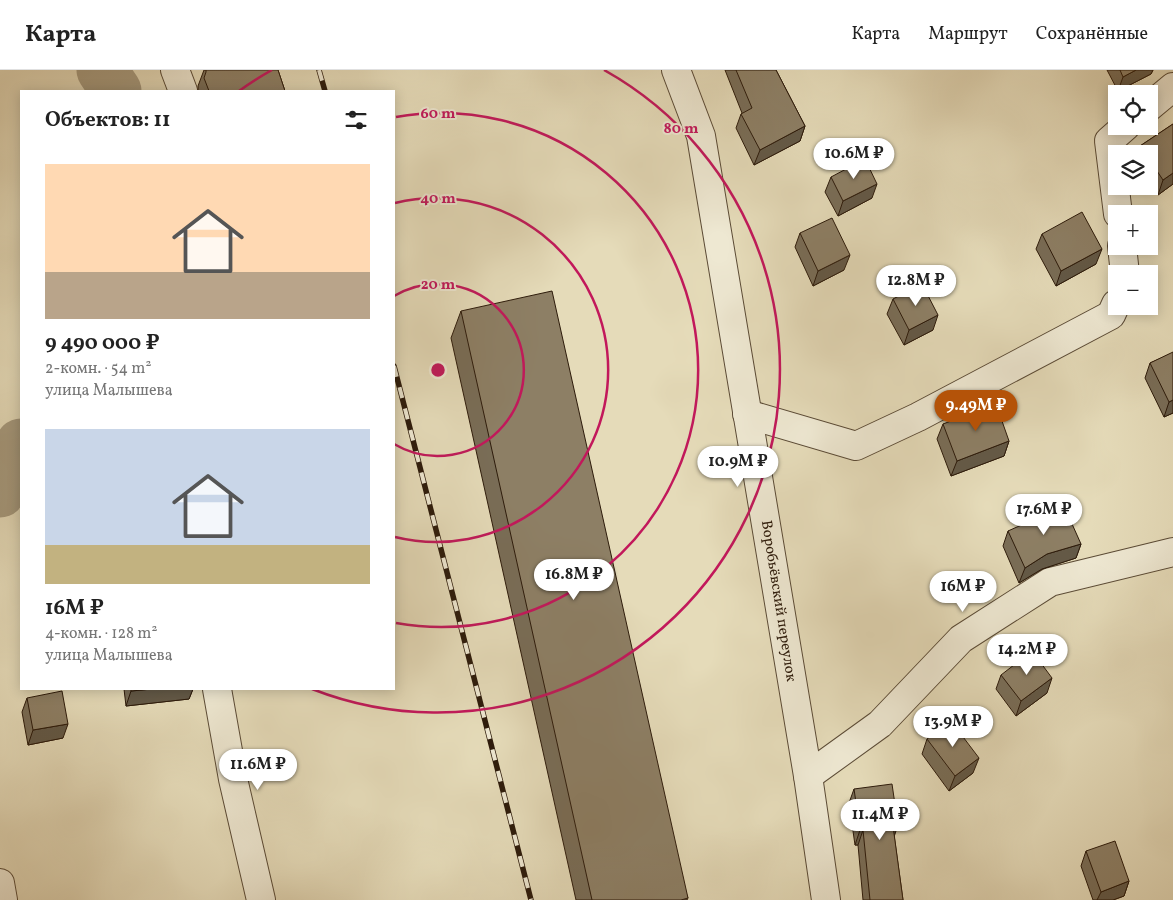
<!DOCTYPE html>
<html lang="ru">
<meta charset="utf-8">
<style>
body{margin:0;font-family:Vollkorn,serif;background:#f6f6f6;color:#222;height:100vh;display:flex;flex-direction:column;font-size:19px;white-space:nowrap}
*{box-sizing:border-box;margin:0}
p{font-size:16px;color:#767676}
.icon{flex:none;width:28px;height:28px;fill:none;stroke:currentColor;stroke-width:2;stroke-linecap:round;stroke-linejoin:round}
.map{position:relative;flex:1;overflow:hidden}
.drawer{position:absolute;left:20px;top:20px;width:375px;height:600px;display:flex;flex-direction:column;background:#fff;border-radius:0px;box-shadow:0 2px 12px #0003}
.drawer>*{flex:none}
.fabs{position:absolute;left:1108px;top:15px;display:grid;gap:10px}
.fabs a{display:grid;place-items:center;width:50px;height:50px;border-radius:0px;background:#fff;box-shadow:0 2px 12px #0003;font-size:25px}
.price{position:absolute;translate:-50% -42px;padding:0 11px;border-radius:18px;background:#fff;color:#222;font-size:16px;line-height:32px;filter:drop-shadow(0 1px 2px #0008)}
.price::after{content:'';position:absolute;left:50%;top:30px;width:15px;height:11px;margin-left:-8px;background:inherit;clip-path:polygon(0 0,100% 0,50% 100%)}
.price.active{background:#b45309;color:#fff}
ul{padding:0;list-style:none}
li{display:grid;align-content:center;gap:10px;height:265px;padding:0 25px}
li span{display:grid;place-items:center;height:155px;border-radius:0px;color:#555}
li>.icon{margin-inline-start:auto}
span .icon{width:90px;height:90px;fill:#fffc;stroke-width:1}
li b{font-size:21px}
h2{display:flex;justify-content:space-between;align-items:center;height:60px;padding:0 25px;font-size:21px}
header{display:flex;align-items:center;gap:30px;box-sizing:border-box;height:70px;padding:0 25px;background:#fff;border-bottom:1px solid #e0e0e0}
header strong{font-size:24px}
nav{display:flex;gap:28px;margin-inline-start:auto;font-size:18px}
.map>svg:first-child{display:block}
</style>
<header>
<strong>Карта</strong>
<nav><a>Карта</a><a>Маршрут</a><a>Сохранённые</a></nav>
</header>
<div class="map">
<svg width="1173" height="830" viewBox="0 0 1173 830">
<rect width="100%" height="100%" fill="#e5dbb9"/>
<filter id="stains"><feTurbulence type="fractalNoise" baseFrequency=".004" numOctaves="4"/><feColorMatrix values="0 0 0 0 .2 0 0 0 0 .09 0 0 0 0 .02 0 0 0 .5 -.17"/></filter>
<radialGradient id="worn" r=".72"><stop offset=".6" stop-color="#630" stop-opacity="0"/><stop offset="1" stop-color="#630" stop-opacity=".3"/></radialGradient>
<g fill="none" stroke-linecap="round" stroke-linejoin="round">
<g stroke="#a69a7e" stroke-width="51">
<path d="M102,0l14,21"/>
<path d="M0,422l21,-48"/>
</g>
<defs>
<g id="street">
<path d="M175,0l8,21"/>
<path d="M676,0l25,66 107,640 18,124"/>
<path d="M1149,37l24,-20"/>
<path d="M1118,144l-9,-73 17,-15"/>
<path d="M1122,176l3,28"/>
<path d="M747,344l109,32 62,-29 193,-102 5,-11"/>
<path d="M217,619l16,90 28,121"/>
<path d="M808,706l72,-52 81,-85 89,-57 123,-30"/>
<path d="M0,813l3,17"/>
</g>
</defs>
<use href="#street" stroke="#5b4b36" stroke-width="30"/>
<use href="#street" stroke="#eee8d2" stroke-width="28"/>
<defs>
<g id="rail">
<path d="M319,0l6,21"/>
<path d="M394,296l137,534"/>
</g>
</defs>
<use href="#rail" stroke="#2d1b0b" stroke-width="5.5"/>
<use href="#rail" stroke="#eee8d2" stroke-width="4" stroke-dasharray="11" stroke-linecap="butt"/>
</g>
<g fill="#796d57" stroke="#2d1b0b">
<path d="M204,0h74l7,21h-87v-5z"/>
<path d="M725,0h51l29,56 -5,15 -46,24 -18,-37 5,-14 1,-1z"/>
<path d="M1107,0h46l-2,4 -33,17z"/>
<path d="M1173,54v60l-15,11 -9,-14v-27h-11l2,-8z"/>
<path d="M831,107l41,21 -34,18 -13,-24z"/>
<path d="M800,163l44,37 -31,16 -18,-39z"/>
<path d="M1042,164l54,30 -40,22 -20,-37z"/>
<path d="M893,229l40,31 -29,15 -17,-31z"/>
<path d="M461,241l227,587 -1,2h-111l-125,-562z"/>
<path d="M1173,283v60l-9,4 -19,-39 5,-15z"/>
<path d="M943,354l66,17 -5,15 -53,20 -14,-37z"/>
<path d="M1008,461l73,13 -5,14 -34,11 -23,14 -16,-37z"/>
<path d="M1001,605l46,18 -31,23 -20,-27z"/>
<path d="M124,619h69l-4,10 -63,7z"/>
<path d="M27,628l36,40 -35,7 -6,-33z"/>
<path d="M927,669l46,34 -24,18 -27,-37z"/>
<path d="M854,719l44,36 -4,10 9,65h-40l-5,-55h-3l-6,-42z"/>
<path d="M1086,781l43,30 -5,15 -11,4h-20l-12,-34z"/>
</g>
<g fill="#635947" stroke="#2d1b0b">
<path d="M1136,0h17l-2,4 -33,17 5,-14z"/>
<path d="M805,56l-5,15 -46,24 6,-15z"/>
<path d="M1173,103v11l-15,11 5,-15z"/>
<path d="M877,114l-5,14 -34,18 5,-15z"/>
<path d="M1102,179l-6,15 -40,22 5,-15z"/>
<path d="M850,185l-6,15 -31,16 5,-15z"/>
<path d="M938,245l-5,15 -29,15 5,-15z"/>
<path d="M1173,330v13l-9,4 5,-15z"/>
<path d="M1009,371l-5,15 -53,20 6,-15z"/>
<path d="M1081,474l-5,14 -34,11 -23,14 6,-15 22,-14z"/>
<path d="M1052,608l-5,15 -31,23 5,-15z"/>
<path d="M152,619h41l-4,10 -63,7 5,-15z"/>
<path d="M68,654l-5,14 -35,7 5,-15z"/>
<path d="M979,688l-6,15 -24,18 6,-15z"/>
<path d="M898,755l-5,15v-14z"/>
<path d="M860,760h3l-5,15h-3z"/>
<path d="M1129,811l-5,15 -11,4h-16l4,-8z"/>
</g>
<g fill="#8d7f65" stroke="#2d1b0b">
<path d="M206,0h72l7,21h-76l-5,-13 2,-6z"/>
<path d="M736,0h40l29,56 -45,24 -19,-36 11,-6z"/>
<path d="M1120,0h16l-13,7z"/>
<path d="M1173,54v49l-10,7 -14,-21v-5h-4l-5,-8z"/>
<path d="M865,89l12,25 -34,17 -12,-24z"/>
<path d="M1082,142l20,37 -41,22 -19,-37z"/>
<path d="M832,148l18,37 -32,16 -18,-38z"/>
<path d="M922,214l16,31 -29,15 -16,-31z"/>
<path d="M552,221l136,607 -7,2h-89l-131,-589z"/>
<path d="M1173,282v48l-4,2 -19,-39z"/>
<path d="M996,334l13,37 -52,20 -14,-37z"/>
<path d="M1064,436l17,38 -34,10 -22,14 -17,-37z"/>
<path d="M1032,581l20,27 -31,23 -20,-26z"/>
<path d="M131,619h21l-21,2z"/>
<path d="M62,621l6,33 -35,6 -6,-32z"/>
<path d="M951,651l28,37 -24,18 -28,-37z"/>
<path d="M892,714l6,41 -5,1 10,74h-33l-7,-70h-3l-6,-41z"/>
<path d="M1115,771l14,40 -28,11 -15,-41z"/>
</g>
<g fill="none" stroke="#c2185b" stroke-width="2.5">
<path d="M394 226A86 86 0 1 1 394 374"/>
<path d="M395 133A172 172 0 1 1 395 467"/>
<path d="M396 47A257 257 0 1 1 396 553"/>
<path d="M239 21A343 343 0 0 1 272 0M604 0A343 343 0 0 1 312 619"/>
</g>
<g text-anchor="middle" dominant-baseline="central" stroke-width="4" stroke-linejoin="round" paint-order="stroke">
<g font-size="15" fill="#2d1b0b" stroke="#eee8d2">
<text transform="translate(778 531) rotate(81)">Воробьёвский переулок</text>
</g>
</g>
<circle cx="438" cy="300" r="8" fill="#c2185b" stroke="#eee8d2" stroke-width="2.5"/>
<g font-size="15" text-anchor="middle" font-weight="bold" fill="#c2185b" stroke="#eee8d2" stroke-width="4" stroke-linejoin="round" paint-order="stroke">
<text x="438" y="48">60 m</text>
<text x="681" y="63">80 m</text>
<text x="438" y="133">40 m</text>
<text x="438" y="219">20 m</text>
</g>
<rect width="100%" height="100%" filter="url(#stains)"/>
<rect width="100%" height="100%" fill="url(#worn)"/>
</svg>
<div class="fabs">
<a><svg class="icon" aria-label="locate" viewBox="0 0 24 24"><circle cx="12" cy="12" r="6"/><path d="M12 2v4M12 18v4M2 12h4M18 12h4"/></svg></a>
<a><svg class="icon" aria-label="layers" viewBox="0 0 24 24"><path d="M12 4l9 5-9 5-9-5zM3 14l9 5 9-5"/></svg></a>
<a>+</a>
<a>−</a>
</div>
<b class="price" style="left:854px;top:110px">10.6M ₽</b>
<b class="price" style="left:916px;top:237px">12.8M ₽</b>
<b class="price active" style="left:976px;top:362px">9.49M ₽</b>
<b class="price" style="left:738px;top:418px">10.9M ₽</b>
<b class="price" style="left:1044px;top:466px">17.6M ₽</b>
<b class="price" style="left:574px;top:531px">16.8M ₽</b>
<b class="price" style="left:963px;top:543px">16M ₽</b>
<b class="price" style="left:1027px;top:606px">14.2M ₽</b>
<b class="price" style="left:953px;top:678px">13.9M ₽</b>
<b class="price" style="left:258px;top:721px">11.6M ₽</b>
<b class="price" style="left:880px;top:771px">11.4M ₽</b>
<section class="drawer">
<h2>Объектов: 11<svg class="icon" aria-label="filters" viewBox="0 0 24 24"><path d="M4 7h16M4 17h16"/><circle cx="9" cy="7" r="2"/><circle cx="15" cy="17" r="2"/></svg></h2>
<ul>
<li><span style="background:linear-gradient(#ffd9b3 70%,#b9a48a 0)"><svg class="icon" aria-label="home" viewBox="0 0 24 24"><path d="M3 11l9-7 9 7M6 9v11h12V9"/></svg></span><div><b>9 490 000 ₽</b><p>2-комн. · 54 m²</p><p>улица Малышева</p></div></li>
<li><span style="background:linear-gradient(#c9d6e8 75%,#c2b280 0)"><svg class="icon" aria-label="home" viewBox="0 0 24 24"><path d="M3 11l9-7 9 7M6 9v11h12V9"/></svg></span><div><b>16M ₽</b><p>4-комн. · 128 m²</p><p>улица Малышева</p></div></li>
</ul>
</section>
</div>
